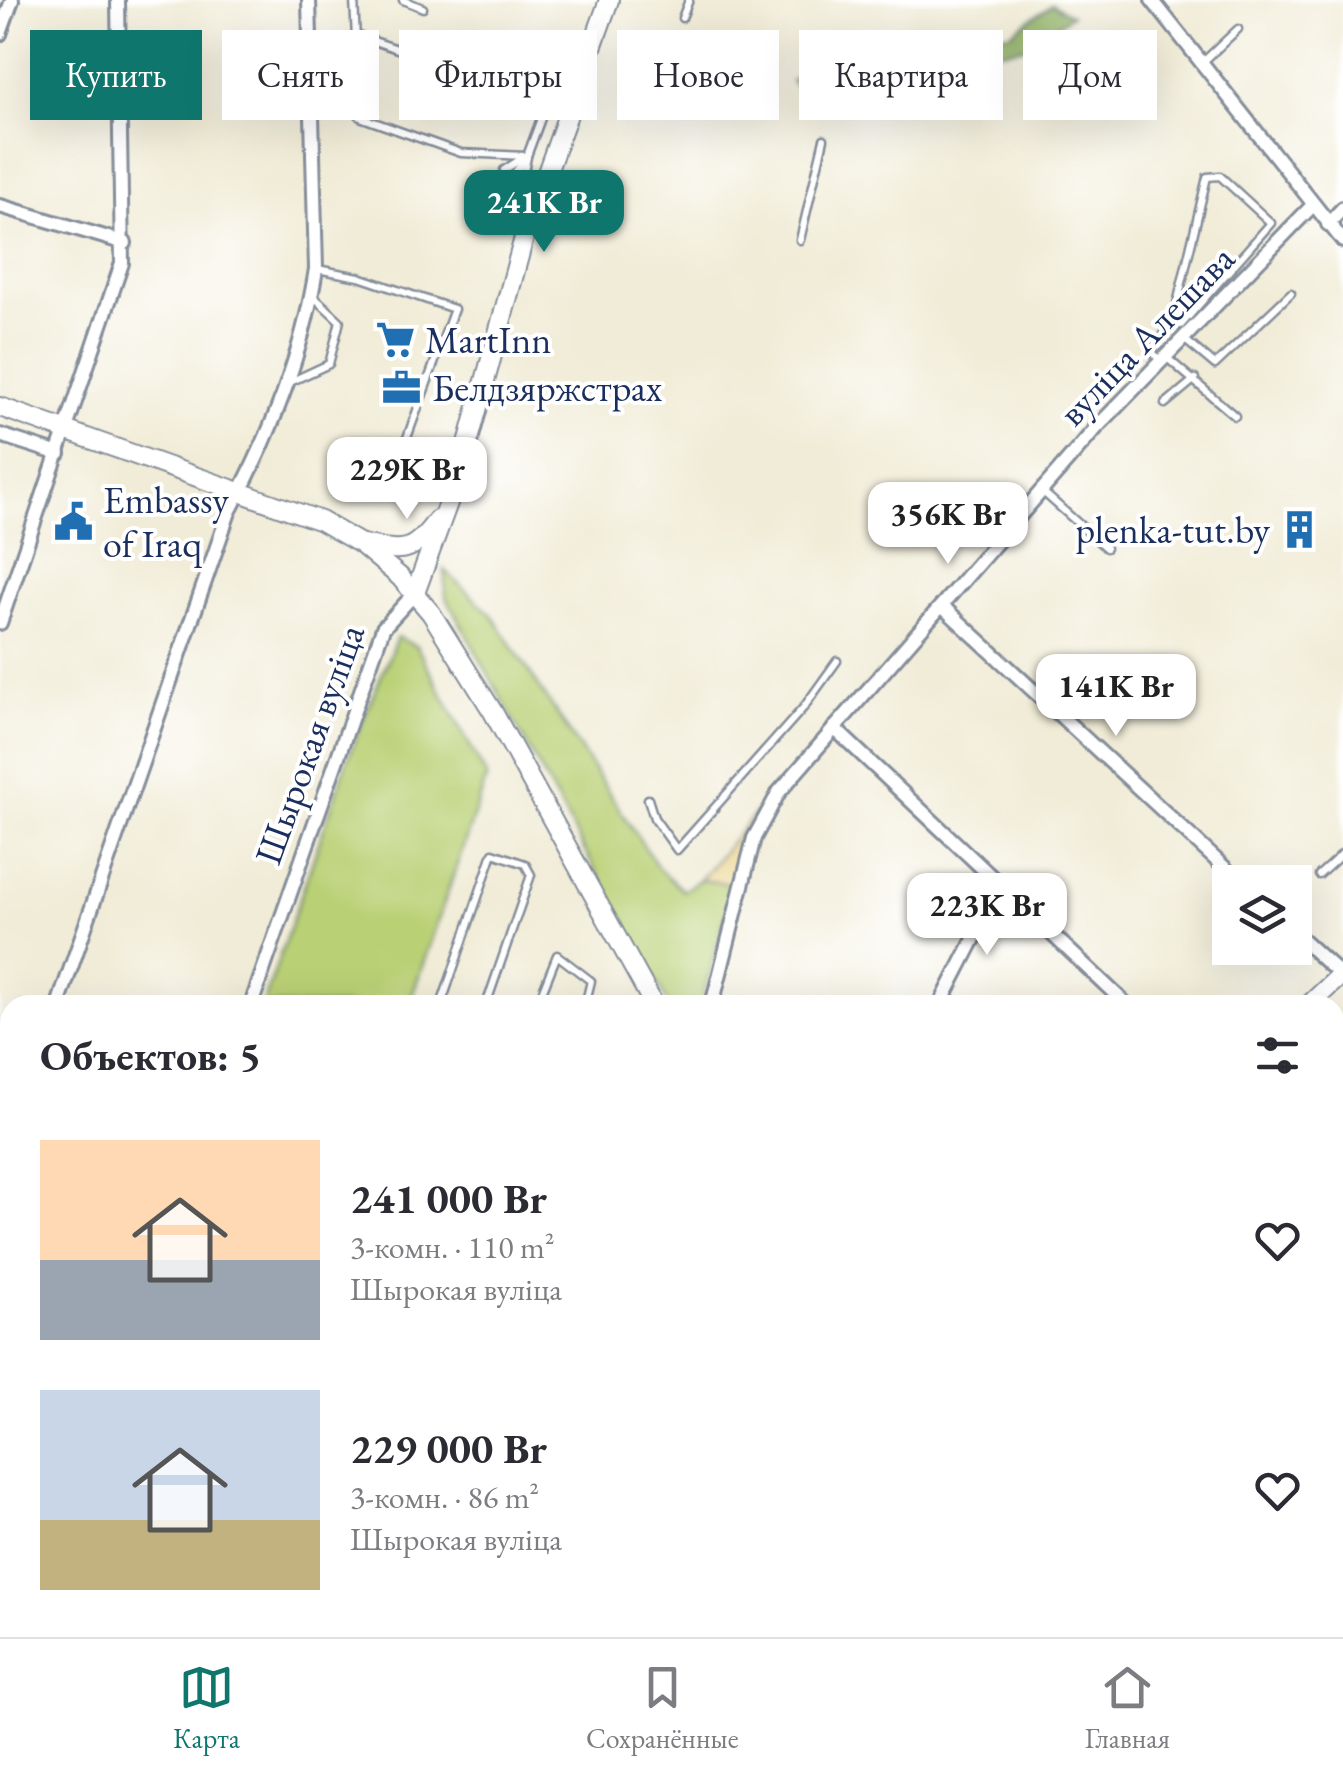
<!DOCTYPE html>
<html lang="ru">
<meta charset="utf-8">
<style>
body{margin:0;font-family:"EB Garamond",serif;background:#f7f7f7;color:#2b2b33;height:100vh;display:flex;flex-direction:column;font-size:38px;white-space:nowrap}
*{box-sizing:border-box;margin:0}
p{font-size:32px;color:#7c7c81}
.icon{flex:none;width:55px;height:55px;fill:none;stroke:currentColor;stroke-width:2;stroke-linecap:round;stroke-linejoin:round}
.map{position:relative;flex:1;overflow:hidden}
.details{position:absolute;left:0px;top:995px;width:1345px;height:642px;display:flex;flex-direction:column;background:#fff;border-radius:30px 30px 0 0;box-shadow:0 10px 40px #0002}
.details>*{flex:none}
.hud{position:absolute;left:30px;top:30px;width:1285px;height:90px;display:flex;gap:20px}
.fabs{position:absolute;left:1212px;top:865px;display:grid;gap:20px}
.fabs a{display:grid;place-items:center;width:100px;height:100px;border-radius:0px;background:#fff;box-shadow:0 10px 40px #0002;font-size:50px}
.price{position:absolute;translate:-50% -85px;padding:0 22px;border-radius:20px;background:#fff;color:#222;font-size:32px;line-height:65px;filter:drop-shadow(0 2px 5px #0008)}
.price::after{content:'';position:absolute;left:50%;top:60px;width:30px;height:22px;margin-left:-15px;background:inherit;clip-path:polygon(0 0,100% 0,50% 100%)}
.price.selected{background:#0f766e;color:#fff}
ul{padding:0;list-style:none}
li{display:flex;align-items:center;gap:30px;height:250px;padding:0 40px}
li span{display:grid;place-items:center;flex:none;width:280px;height:200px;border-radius:0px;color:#555}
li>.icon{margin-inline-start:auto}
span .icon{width:120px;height:120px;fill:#fffc;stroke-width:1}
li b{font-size:42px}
h2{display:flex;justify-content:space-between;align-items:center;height:120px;padding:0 40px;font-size:42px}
.chip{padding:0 35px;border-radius:0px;background:#fff;box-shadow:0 10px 40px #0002;font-size:35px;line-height:90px}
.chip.selected{background:#0f766e;color:#fff}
.tabs{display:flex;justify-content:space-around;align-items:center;height:140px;border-top:2px solid #e1e1e2;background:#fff;font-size:28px;color:#7c7c81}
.tabs a{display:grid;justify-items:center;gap:5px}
.tabs .selected{color:#0f766e}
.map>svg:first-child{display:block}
</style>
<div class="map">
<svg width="1343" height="1637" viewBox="0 0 1343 1637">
<rect width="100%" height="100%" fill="#fff"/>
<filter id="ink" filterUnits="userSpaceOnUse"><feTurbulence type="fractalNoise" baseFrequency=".01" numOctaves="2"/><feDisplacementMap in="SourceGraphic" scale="20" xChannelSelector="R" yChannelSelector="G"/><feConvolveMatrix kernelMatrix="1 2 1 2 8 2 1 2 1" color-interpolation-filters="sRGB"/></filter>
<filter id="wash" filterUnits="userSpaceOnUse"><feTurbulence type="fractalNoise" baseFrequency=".0048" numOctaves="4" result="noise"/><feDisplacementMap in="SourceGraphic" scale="40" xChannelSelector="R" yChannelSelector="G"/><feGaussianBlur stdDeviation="2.25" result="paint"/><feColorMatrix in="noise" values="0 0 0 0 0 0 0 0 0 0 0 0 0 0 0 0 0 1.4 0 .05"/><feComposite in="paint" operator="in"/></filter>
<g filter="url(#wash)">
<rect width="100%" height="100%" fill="#f1ecd7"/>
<g fill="#b9d074" stroke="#6a8069" stroke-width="2.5">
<path d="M444,570l48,45 167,254 24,22 16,-11 35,4 -33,121h-32l-223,-408z"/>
<path d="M397,637l20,10 70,130 -78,228h-146l85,-247z"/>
<path d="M49,1628h142l-3,9h-143z"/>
</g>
<path fill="#92b266" stroke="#567062" stroke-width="2.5" d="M1052,4l19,11 -43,32 -140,21 -32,17 -53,8 -12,-12 49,-31 171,-17z"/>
<path fill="#eeda9e" stroke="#84847e" stroke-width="2.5" d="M757,811l-23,73 -34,-4z"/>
</g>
<g filter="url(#ink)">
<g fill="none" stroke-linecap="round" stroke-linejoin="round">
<defs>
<g id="service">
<path d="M354,0l6,117 101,36 66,3"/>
<path d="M403,0l20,8"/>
<path d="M682,18l7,-18"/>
<path d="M356,35l112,38"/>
<path d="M1203,62l35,-33"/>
<path d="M504,170l17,-11"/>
<path d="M514,174l13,-18 29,-78 32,-38"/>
<path d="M523,177l4,-20"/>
<path d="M491,205l-2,6 9,6"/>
<path d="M501,209l-3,8 26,16"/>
<path d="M800,240l24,-101"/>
<path d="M317,269l42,8 95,32 -62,170"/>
<path d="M1184,339l31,26 76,-72"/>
<path d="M1166,357l69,59"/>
<path d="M1160,360l-10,-10 22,-25 35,-148 13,-1 51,47 -90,102h-9"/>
<path d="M288,383l41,-19 11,-43 -28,-26"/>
<path d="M1165,404l30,-25"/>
<path d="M406,442l55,19"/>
<path d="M1043,492l63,56"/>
<path d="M648,799l6,19 23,32 127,-143 33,-46"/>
<path d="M1319,875l24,-22"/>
<path d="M441,1005l52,-152 32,11 6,11 -45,130"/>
<path d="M537,1005l20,-50 34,26 -6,24"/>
<path d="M1335,1207l8,9"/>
<path d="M373,1628l27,9"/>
<path d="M222,1637l9,-9"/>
<path d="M308,1637l3,-9"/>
</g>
<g id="minor">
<path d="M1152,0l191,241"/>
<path d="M0,34l12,-34"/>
<path d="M0,206l125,37"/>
<path d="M1328,224l15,-16"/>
<path d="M0,435l59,19"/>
<path d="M942,606l298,276"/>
<path d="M0,623l122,-360 -4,-263"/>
<path d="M834,728l293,277"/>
<path d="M1295,933l48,44"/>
<path d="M58,1005l171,-493c41,-74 74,-159 87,-243l-7,-269"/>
<path d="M251,1005l132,-377 32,-35"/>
<path d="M712,1005l42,-167 25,-46 318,-365 216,-222"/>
<path d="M940,1005l36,-70 35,-41"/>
<path d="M0,1088l10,3"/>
<path d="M1335,1456l8,-8"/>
<path d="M1335,1479l8,10"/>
<path d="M637,1628l5,9"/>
<path d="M801,1628l5,9"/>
<path d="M31,1637l3,-9"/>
<path d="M475,1637l5,-9"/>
<path d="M1133,1637l10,-9"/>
</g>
<g id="secondary">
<path d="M0,407l321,114 40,23 39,33 31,36 62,99 161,293"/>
<path d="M362,544c41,8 50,11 75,-24"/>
<path d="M415,593l48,-131 62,-228 84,-234"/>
<path d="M1309,1005l34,-32"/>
<path d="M998,1628l5,9"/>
</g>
</defs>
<use href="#service" stroke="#868e9a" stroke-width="11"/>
<use href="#minor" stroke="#868e9a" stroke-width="18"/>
<use href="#secondary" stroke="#868e9a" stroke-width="22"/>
<use href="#service" stroke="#fff" stroke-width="6"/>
<use href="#minor" stroke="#fff" stroke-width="12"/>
<use href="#secondary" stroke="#fff" stroke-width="18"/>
</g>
</g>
<defs>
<symbol id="supermarket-bare" viewBox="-9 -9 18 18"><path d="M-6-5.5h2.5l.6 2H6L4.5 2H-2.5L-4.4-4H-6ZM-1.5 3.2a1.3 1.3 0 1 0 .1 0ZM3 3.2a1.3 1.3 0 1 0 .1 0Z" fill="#1f6fb2" stroke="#fff" stroke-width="2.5" paint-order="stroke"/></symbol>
<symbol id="office-bare" viewBox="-9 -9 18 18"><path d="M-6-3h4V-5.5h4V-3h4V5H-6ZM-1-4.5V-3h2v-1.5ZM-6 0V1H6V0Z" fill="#1f6fb2" stroke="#fff" stroke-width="2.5" paint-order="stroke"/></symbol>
<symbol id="civic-bare" viewBox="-9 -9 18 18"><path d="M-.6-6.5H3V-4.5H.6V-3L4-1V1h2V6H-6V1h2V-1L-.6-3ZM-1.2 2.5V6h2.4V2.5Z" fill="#1f6fb2" stroke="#fff" stroke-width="2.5" paint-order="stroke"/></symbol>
<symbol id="building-bare" viewBox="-9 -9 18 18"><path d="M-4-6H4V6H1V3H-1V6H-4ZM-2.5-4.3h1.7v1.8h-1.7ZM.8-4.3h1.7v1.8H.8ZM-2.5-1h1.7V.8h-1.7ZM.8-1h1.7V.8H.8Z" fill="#1f6fb2" stroke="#fff" stroke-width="2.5" paint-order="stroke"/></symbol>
</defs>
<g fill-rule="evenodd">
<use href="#supermarket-bare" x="368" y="312" width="55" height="55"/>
<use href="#office-bare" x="374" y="360" width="55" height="55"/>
<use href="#civic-bare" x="46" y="494" width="55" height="55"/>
<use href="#building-bare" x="1272" y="502" width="55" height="55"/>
</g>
<g text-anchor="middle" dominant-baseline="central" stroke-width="8" stroke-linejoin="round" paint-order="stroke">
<g font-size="38" fill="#1b2f5e" stroke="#fff">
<text transform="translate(1146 335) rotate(-46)">вуліца Алешава</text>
<text transform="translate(309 744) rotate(-70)">Шырокая вуліца</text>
</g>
<g font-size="38" fill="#1b2f5e" stroke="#fff" text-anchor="start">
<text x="425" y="339">MartInn</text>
<text x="432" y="387">Белдзяржстрах</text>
<text x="103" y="499">Embassy<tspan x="103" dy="44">of Iraq</tspan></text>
<text x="1270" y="529" text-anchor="end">plenka-tut.by</text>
</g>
</g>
</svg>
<div class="fabs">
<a><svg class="icon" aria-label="layers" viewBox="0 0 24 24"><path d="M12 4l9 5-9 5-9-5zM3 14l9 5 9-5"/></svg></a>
</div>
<b class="price selected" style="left:544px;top:255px">241K Br</b>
<b class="price" style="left:407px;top:522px">229K Br</b>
<b class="price" style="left:948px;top:567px">356K Br</b>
<b class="price" style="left:1116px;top:739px">141K Br</b>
<b class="price" style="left:987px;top:958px">223K Br</b>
<div class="hud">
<a class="chip selected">Купить</a>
<a class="chip">Снять</a>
<a class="chip">Фильтры</a>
<a class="chip">Новое</a>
<a class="chip">Квартира</a>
<a class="chip">Дом</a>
</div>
<section class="details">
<h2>Объектов: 5<svg class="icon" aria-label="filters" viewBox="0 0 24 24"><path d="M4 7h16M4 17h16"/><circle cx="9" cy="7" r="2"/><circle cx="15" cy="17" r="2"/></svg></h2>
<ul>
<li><span style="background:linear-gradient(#ffd9b3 60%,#9aa5b1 0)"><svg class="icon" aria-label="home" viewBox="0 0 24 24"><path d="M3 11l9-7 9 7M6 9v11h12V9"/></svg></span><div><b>241 000 Br</b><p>3-комн. · 110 m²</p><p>Шырокая вуліца</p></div><svg class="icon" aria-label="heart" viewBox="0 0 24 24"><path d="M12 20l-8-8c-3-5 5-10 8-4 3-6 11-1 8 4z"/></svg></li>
<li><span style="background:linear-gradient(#c9d6e8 65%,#c2b280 0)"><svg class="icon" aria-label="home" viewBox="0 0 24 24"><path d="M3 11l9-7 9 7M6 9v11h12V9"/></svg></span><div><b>229 000 Br</b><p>3-комн. · 86 m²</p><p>Шырокая вуліца</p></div><svg class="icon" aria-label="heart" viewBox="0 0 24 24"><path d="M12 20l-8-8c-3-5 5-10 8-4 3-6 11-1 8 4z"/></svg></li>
</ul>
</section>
</div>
<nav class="tabs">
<a class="selected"><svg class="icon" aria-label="map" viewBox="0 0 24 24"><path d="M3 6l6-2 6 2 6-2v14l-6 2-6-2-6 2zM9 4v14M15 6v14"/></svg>Карта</a>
<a><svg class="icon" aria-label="saved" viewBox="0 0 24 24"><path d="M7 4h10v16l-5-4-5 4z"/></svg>Сохранённые</a>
<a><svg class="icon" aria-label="home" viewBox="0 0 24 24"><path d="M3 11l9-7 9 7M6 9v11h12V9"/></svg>Главная</a>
</nav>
